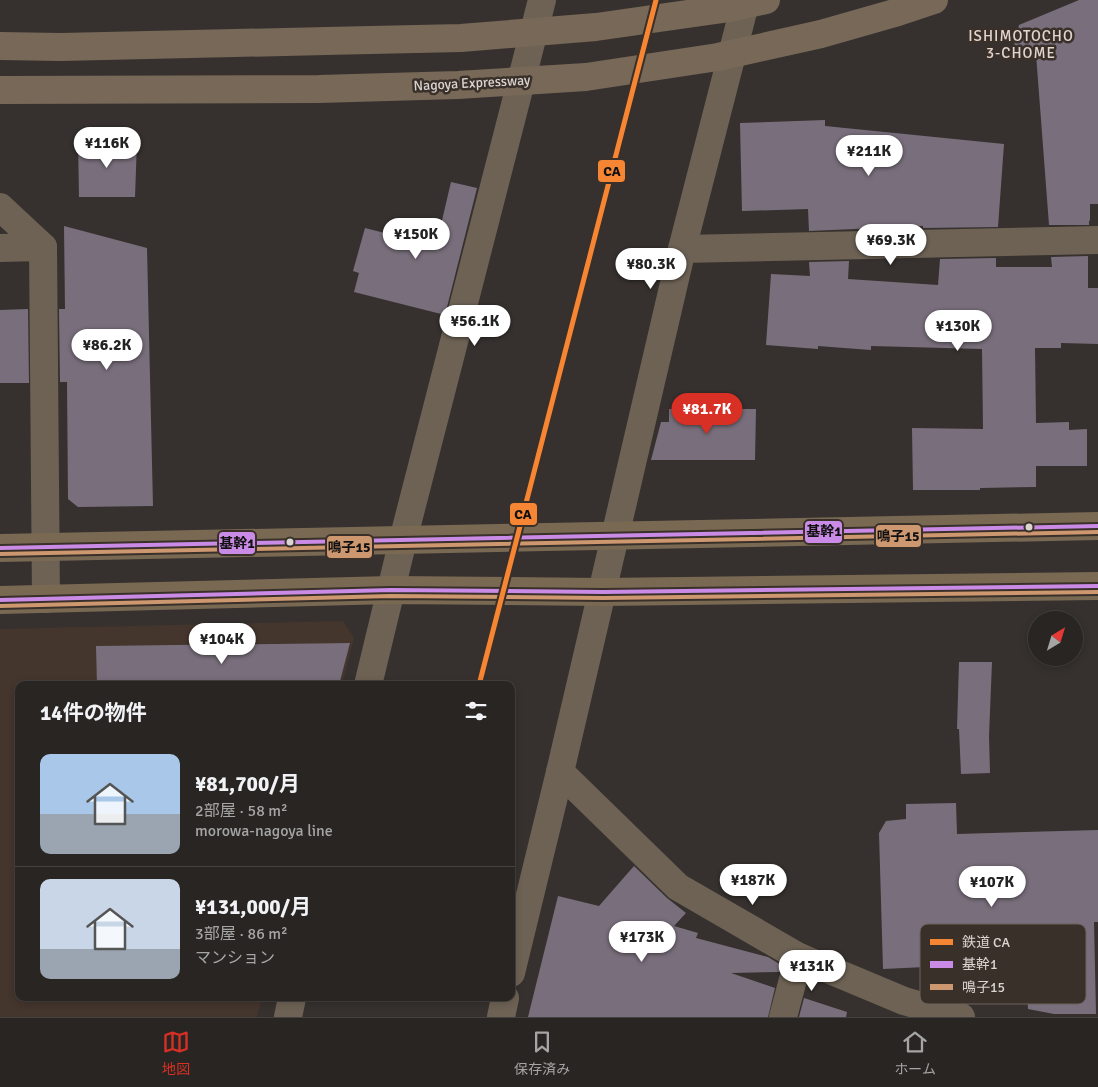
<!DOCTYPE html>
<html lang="ja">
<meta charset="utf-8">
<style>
body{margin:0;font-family:Signika,"Noto Sans JP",sans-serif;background:#302d2a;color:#f1f3f6;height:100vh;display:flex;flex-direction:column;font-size:19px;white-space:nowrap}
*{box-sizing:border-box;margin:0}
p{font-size:16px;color:#a5a5a5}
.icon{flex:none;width:28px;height:28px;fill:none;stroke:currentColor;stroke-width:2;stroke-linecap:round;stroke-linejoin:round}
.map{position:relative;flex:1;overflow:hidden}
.drawer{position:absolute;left:15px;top:681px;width:500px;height:320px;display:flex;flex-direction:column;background:#282522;border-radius:10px;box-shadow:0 2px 8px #0003,0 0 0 1px #444240}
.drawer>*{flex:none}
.needle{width:32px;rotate:38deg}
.tools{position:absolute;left:1028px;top:611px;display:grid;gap:10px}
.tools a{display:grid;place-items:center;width:55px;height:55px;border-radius:50%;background:#282522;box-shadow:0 2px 8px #0003,0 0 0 1px #444240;font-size:25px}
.price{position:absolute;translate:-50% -42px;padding:0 11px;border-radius:18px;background:#fff;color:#222;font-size:16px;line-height:32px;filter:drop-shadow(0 1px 2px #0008)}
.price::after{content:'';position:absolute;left:50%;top:30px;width:15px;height:11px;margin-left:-8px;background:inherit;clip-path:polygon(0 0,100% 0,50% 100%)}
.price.selected{background:#d93025;color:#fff}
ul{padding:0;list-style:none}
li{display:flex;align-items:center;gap:15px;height:125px;padding:0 25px}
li+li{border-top:1px solid #444240}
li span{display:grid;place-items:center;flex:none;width:140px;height:100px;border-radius:10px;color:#555}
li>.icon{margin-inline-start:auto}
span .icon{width:60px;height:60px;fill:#fffc;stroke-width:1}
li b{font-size:21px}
h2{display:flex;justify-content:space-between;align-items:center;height:60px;padding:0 25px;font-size:21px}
.dock{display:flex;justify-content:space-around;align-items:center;height:70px;border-top:1px solid #444240;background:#282522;font-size:14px;color:#a5a5a5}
.dock a{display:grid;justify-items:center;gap:2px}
.dock .selected{color:#d93025}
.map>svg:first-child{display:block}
</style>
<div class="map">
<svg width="1098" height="1017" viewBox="0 0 1098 1017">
<rect width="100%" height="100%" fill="#36312e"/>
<path fill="#44352d" d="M343,621l11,17 -12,47h-323v313h243l-5,19h-257v-388z"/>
<g fill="#796f7c">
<path d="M1079,0h19v204h-8v16l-1,1v4h-40l-13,-171h-24l7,-29z"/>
<path d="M825,120v6l179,18 -6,83 -75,1v-2l-114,5 -1,-22 -66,2 -2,-88z"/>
<path d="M78,141h59l-2,56h-56z"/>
<path d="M451,182l26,6 -32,127 -91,-23 5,-19 -6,-2 12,-43 71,18z"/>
<path d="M64,226l83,22 6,258 -75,1 -10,-8 -1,-117h-7l-1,-73h6z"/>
<path d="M1088,256v32h10v56l-37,-1v5h-26l1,75 33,-1v8l18,-1v37h-51v21l-56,1v2h-67l-1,-62 71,1 -1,-80 -111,-3v4l-53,-4v3l-52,-4 5,-71 39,2 -1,-14 40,-1 -1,18 90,6 2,-26 56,-1v9h56l-1,-10z"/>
<path d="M28,309l1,74h-29v-73z"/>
<path d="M669,409h87l-1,51h-104l10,-38h8z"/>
<path d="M350,643l-11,42h-242l-1,-39z"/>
<path d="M959,662h33l-3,74 1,37 -29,1 -2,-45h-2z"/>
<path d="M956,803l1,31 141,-4v92h-4l2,92h-42l-26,-5 -1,-18 -66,2 -36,-11v-15l-42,2 -4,-136 7,-12 20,-2v-15z"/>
<path d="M634,866l33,32 19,15 -12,13 24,7 -2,5 72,19 13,8 -2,7 -48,1 44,15 -7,29h-240l30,-121 41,10z"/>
<path d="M804,998l43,14 -1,5h-47z"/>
</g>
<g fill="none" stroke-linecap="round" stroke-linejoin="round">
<g stroke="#6d6254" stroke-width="28">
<path d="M0,248l43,-1"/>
<path d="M682,249l416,-9"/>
<path d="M368,685l35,-145 139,-540"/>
<path d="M560,772l118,115 121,70 105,44 57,16"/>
<path d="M511,973l49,-201 122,-523 64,-249"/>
<path d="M288,1017l4,-19"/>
<path d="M501,1017l4,-19"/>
<path d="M783,1017l16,-60"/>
</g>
<path stroke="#6d6254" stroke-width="28" d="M0,207l43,40 3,352"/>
<g stroke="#796953" stroke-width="28">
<path d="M0,548l1098,-22"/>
<path d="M0,600l391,-10 212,2 495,-6"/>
</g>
<path stroke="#776858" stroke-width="28" d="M0,46l61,1 265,-6"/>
<g stroke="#776858" stroke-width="28">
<path d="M326,41l135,-3 135,-11 134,-19 36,-8"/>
<path d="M0,90l319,-1 139,-4 128,-8 132,-20 103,-23 77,-22 36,-12"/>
</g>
<defs>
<g id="bus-1">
<path d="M0,548l1098,-22"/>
<path d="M0,600l391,-10 212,2 495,-6"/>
</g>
<g id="bus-2">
<path d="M0,554l1098,-22"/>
<path d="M0,606l391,-10 212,2 495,-6"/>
</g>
</defs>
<use href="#bus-1" stroke="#3a302a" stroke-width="8"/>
<use href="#bus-2" stroke="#3a302a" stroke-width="8"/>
<use href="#bus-1" stroke="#ca8be6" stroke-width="4"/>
<use href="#bus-2" stroke="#cd976f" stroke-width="4"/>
<defs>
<path id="rail-1" d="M479,685l177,-685"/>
</defs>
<use href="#rail-1" stroke="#3a302a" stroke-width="9"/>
<use href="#rail-1" stroke="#f68534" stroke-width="5"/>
</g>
<g fill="#dbd5d1" stroke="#3a302a" stroke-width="2">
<circle cx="1029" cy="527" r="4.5"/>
<circle cx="290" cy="542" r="4.5"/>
</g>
<g text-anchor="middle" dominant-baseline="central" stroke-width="5" stroke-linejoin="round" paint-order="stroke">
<g font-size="14" fill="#dbd5d1" stroke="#3a302a">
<text transform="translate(472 83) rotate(-3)">Nagoya Expressway</text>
</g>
<g font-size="15" letter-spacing="1" fill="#e4d6cf" stroke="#3a302a">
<text x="1021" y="36">ISHIMOTOCHO<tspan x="1021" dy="17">3-CHOME</tspan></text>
</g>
</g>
<rect x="920" y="924" width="166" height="80" rx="8" fill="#3a302a" stroke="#6a625c" stroke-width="1"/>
<rect x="930" y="939" width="23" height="6" fill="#f68534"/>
<rect x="930" y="961" width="23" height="7" fill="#ca8be6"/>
<rect x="930" y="984" width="23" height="6" fill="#cd976f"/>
<g font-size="14" fill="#dbd5d1">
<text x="962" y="947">鉄道 CA</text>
<text x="962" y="969">基幹1</text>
<text x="962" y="992">鳴子15</text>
</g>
<g stroke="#3a302a" stroke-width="2">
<rect x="597" y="159" width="29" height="24" rx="5" fill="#f68534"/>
<rect x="509" y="502" width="29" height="24" rx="5" fill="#f68534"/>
<rect x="804" y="520" width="39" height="24" rx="5" fill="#ca8be6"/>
<rect x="875" y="524" width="47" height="24" rx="5" fill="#cd976f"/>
<rect x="218" y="531" width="38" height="24" rx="5" fill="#ca8be6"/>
<rect x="326" y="535" width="47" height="24" rx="5" fill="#cd976f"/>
</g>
<g font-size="14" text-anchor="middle" font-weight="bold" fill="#111">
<text x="612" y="176">CA</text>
<text x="523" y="519">CA</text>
<text x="824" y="536">基幹1</text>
<text x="898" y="541">鳴子15</text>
<text x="237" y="548">基幹1</text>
<text x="349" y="552">鳴子15</text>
</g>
</svg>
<div class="tools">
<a><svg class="needle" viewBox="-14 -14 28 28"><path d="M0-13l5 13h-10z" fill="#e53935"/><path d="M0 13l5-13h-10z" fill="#a5a5a5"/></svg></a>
</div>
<b class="price" style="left:107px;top:169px">¥116K</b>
<b class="price" style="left:869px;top:177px">¥211K</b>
<b class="price" style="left:416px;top:260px">¥150K</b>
<b class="price" style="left:891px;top:266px">¥69.3K</b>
<b class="price" style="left:651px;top:290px">¥80.3K</b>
<b class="price" style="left:475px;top:347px">¥56.1K</b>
<b class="price" style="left:958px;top:352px">¥130K</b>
<b class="price" style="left:107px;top:371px">¥86.2K</b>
<b class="price selected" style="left:707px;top:435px">¥81.7K</b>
<b class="price" style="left:222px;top:665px">¥104K</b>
<b class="price" style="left:753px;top:906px">¥187K</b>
<b class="price" style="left:992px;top:908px">¥107K</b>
<b class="price" style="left:642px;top:963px">¥173K</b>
<b class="price" style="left:812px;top:992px">¥131K</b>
<section class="drawer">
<h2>14件の物件<svg class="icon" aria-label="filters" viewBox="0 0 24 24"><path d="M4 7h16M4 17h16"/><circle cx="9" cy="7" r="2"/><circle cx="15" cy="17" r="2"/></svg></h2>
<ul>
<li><span style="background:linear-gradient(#a9c7e8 60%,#9aa5b1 0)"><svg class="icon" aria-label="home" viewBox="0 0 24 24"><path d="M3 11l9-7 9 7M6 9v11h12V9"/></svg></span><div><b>¥81,700/月</b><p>2部屋 · 58 m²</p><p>morowa-nagoya line</p></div></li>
<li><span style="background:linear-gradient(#c9d6e8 70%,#9aa5b1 0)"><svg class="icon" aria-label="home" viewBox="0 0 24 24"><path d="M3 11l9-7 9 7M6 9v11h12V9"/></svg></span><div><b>¥131,000/月</b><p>3部屋 · 86 m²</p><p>マンション</p></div></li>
</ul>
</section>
</div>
<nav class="dock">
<a class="selected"><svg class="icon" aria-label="map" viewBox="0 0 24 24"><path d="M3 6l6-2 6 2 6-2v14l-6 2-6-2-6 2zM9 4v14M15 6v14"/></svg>地図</a>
<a><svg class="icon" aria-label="saved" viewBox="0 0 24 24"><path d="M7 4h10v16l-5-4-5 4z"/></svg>保存済み</a>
<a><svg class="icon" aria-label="home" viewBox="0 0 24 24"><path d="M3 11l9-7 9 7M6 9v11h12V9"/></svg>ホーム</a>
</nav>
